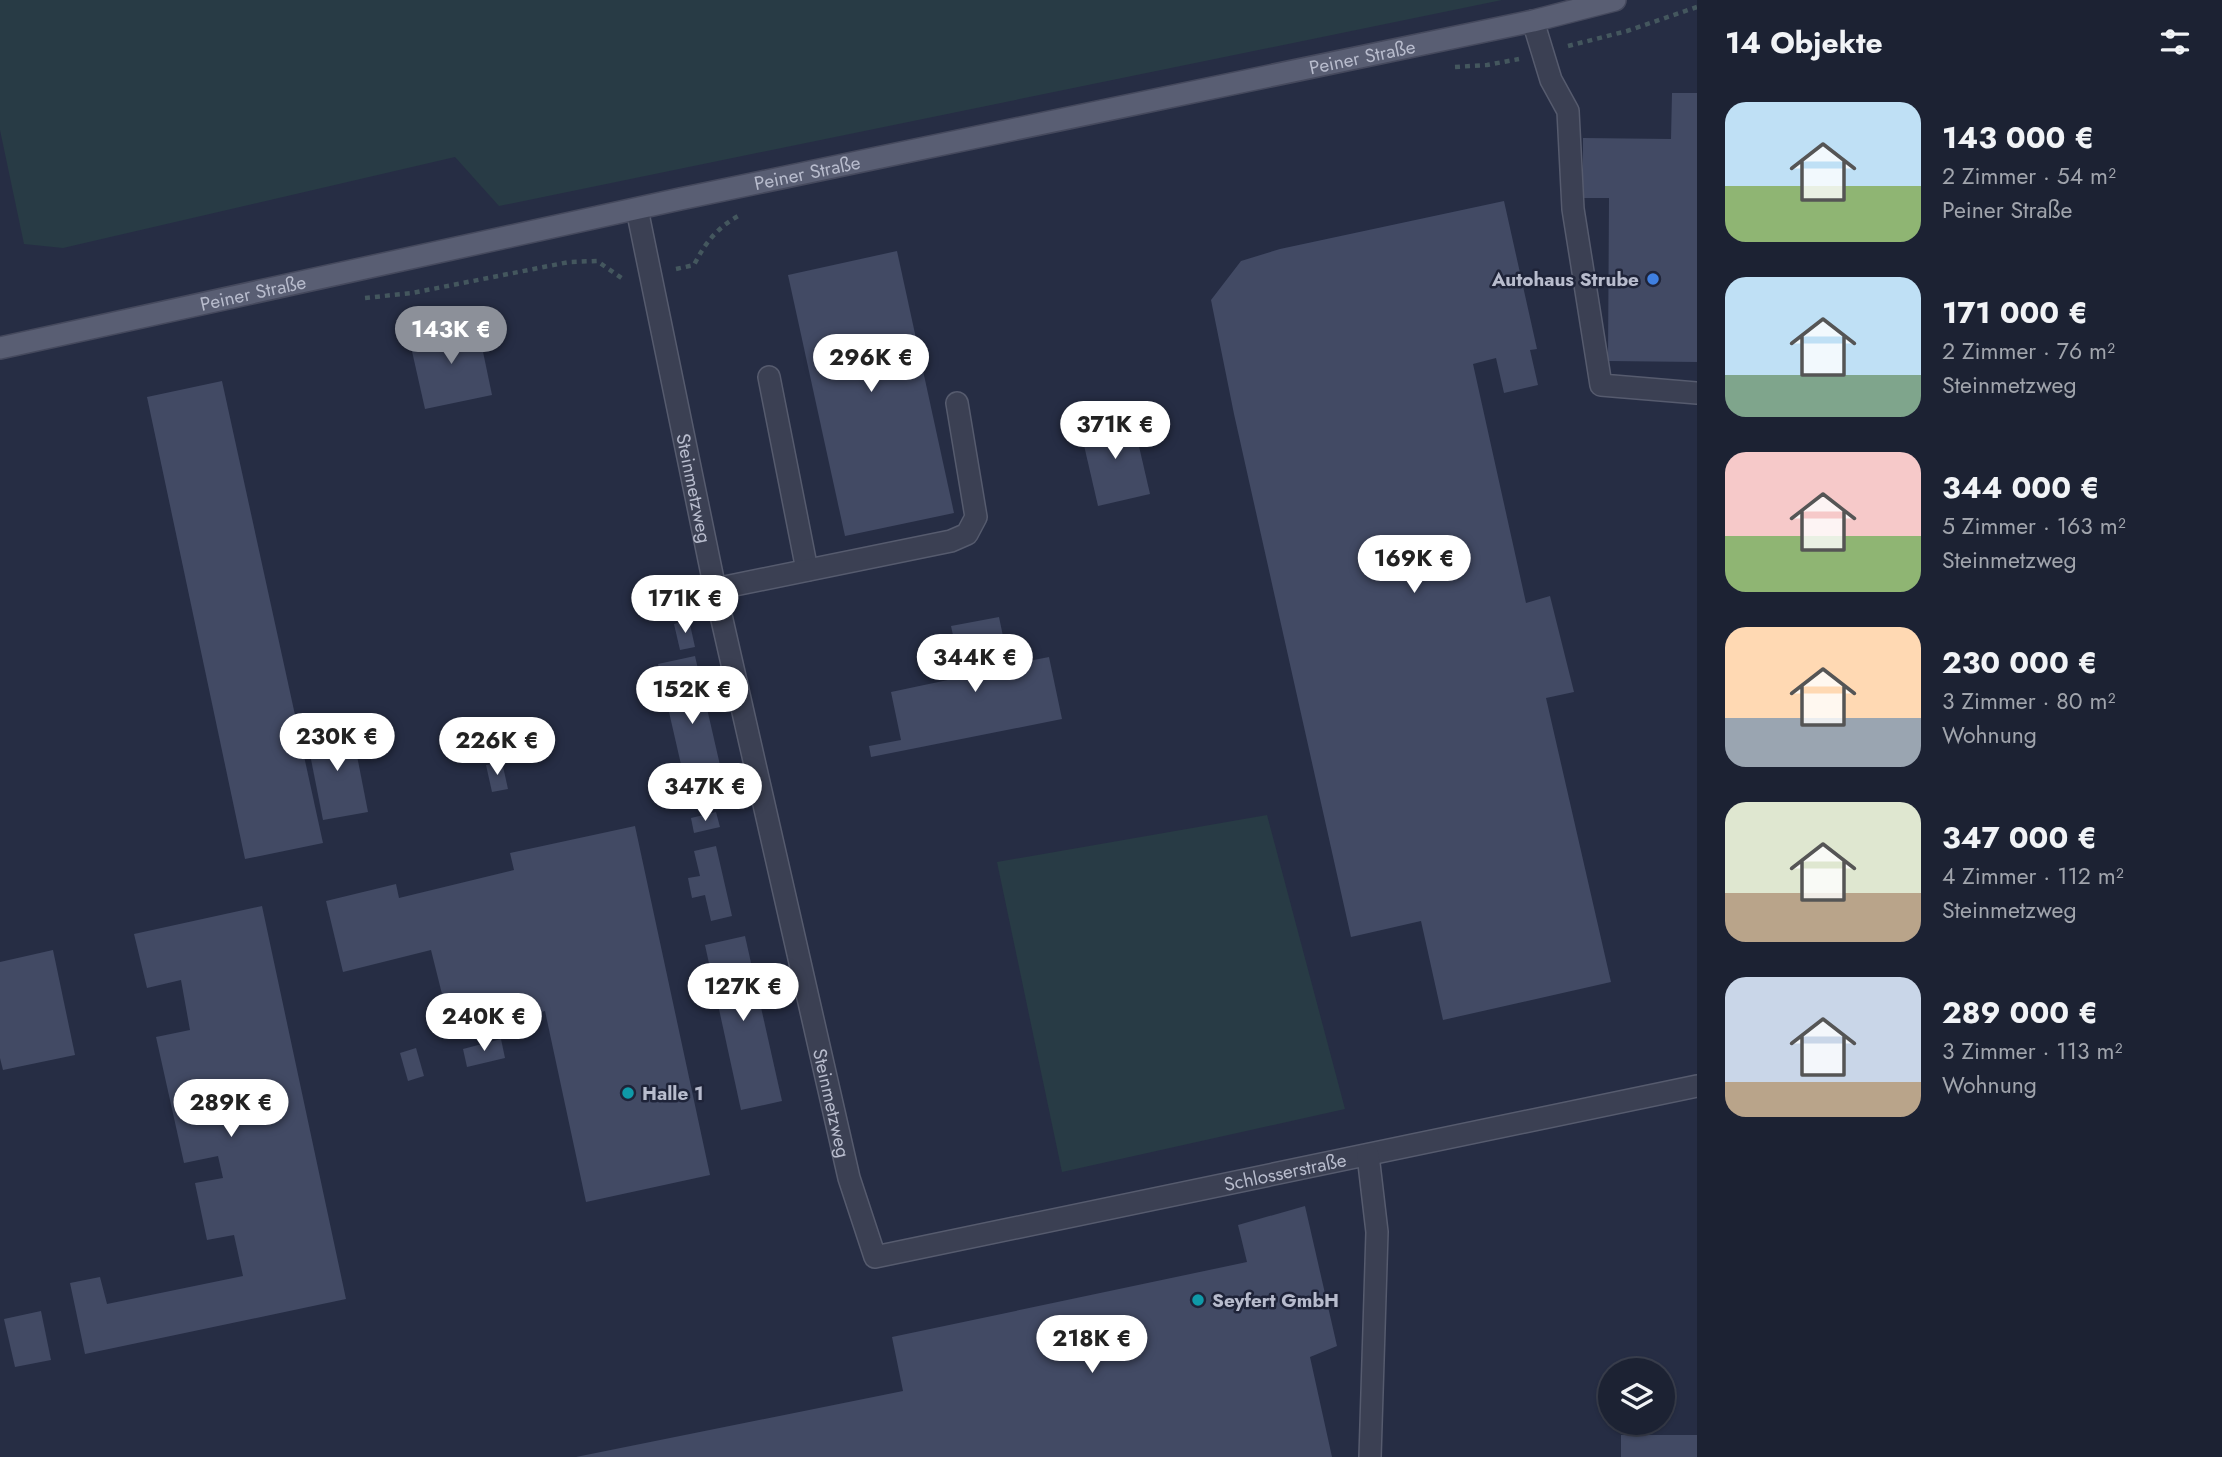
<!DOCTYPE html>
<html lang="de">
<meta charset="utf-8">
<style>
body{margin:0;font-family:Jost,sans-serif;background:#292f3f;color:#f1f3f6;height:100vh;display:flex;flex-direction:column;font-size:26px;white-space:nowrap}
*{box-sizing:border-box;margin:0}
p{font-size:23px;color:#a0a4ac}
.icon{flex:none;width:38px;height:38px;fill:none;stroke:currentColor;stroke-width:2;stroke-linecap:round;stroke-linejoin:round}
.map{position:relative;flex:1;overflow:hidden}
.drawer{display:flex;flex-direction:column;background:#1c2233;width:525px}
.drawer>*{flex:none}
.controls{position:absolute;left:1598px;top:1358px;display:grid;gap:14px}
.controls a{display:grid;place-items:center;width:77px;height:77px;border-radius:50%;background:#1c2233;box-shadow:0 2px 5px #0004,0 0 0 2px #3a3f4e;font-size:35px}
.price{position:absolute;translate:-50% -60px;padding:0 16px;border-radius:24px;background:#fff;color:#222;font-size:23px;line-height:46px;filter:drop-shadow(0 2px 4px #0008)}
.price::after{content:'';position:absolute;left:50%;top:42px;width:21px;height:16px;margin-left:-10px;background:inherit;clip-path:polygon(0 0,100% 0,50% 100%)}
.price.selected{background:#8c9099;color:#fff}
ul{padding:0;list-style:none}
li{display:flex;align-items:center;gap:21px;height:175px;padding:0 28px}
li span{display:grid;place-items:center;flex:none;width:196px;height:140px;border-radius:21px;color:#555}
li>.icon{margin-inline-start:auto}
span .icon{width:84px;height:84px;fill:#fffc;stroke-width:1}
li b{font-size:30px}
h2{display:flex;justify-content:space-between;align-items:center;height:84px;padding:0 28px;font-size:30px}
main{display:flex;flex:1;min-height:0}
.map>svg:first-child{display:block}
</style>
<main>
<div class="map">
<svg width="1697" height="1457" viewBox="0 0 1697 1457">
<rect width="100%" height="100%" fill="#262d44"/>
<g fill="#283b45">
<path d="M0,0h1502l-1003,206 -44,-49 -392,91 -39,-4 -24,-114z"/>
<path d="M1267,815l78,294 -283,63 -65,-310z"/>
</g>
<g fill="#424a64">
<path d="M1672,93h25v269l-89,-1 1,-163h-26v-60l88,1z"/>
<path d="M1504,201l33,148 -7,1 8,35 -34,8 -8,-35 -23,6 53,239 24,-7 24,96 -28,6 65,284 -168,38 -22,-99 -70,16 -117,-523 -23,-114 30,-39 39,-12z"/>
<path d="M897,251l57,262 -109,23 -57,-261z"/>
<path d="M477,323l15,72 -67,14 -16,-71z"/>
<path d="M222,381l101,462 -78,16 -98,-462z"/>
<path d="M1132,416l18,78 -52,12 -18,-78z"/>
<path d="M999,617l10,48 40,-8 13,62 -191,38 -2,-11 32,-6 -10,-48 71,-15 -11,-51z"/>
<path d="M689,620l6,27 -15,3 -6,-26z"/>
<path d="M695,656l30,131 -37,8 -30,-131z"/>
<path d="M351,725l17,87 -45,8 -17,-86z"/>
<path d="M502,762l6,27 -16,3 -6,-27z"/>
<path d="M716,812l4,15 -26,6 -3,-15z"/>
<path d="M635,826l75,349 -124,27 -41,-191 -93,23 -21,-84 -88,22 -17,-71 70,-17 3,14 115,-28 -4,-17z"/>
<path d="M716,846l16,70 -21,5 -6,-26 -13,3 -4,-20 12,-2 -6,-25z"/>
<path d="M262,906l84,393 -261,55 -15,-71 30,-6 7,27 136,-28 -9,-41 -27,5 -12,-57 28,-5 -5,-22 -34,7 -28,-126 34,-7 -9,-50 -34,8 -13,-54z"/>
<path d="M745,936l37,165 -41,9 -36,-165z"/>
<path d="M53,950l22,105 -72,15 -3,-12v-96z"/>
<path d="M501,1039l4,19 -38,9 -4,-18z"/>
<path d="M416,1048l8,28 -16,5 -8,-28z"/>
<path d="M1305,1206l32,140 -27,11 22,100h-756l327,-66 -11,-54 355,-75 -9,-37z"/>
<path d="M41,1311l10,49 -36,7 -11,-48z"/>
<rect x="1621" y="1435" width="76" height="22"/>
</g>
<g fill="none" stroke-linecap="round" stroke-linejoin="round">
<defs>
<g id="minor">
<path d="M1533,21l18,59 17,31 5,98 28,176 96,8"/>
<path id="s1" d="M637,209l78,380 134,589 26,79 822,-171"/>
<path d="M769,377l38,193"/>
<path d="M715,589l236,-48 16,-7 9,-17 -19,-114"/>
<path d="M1368,1155l9,77 -7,225"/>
</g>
<g id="major">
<path id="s2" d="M0,348l680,-149 853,-178 82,-21"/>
</g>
</defs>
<use href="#minor" stroke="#565b6e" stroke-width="24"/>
<use href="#major" stroke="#45495d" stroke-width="24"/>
<g stroke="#44575e" stroke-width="4.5" stroke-dasharray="5 5" stroke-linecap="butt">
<path d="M1568,46l59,-15 70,-24"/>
<path d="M1455,67l32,-2 32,-6"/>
<path d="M676,269l18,-4c11,-22 23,-37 44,-49"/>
<path d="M365,298l47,-5 157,-31 28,-1 26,18"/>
</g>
<use href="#minor" stroke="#3b4053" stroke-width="21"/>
<use href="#major" stroke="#595e73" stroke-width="21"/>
</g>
<circle fill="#3f7fe0" stroke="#1f2439" stroke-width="2.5" cx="1653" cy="279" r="7"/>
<g fill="#0f9aa8" stroke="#1f2439" stroke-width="2.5">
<circle cx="628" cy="1093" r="7"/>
<circle cx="1198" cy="1300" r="7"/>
</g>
<g text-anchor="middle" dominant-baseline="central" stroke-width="5" stroke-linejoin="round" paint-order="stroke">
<g font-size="19" fill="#b8bccd" stroke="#1f2439">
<text stroke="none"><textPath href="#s2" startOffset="1393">Peiner Straße</textPath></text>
<text stroke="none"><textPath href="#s2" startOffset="826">Peiner Straße</textPath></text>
<text stroke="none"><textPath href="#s2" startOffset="259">Peiner Straße</textPath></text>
<text stroke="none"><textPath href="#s1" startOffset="285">Steinmetzweg</textPath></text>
<text stroke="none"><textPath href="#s1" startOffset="915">Steinmetzweg</textPath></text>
<text stroke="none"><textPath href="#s1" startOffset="1494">Schlosserstraße</textPath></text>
</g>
<g font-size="19" font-weight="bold" fill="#b8bccd" stroke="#1f2439" text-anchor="start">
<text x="1639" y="279" text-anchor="end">Autohaus Strube</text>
<text x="642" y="1093">Halle 1</text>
<text x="1212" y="1300">Seyfert GmbH</text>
</g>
</g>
</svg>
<div class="controls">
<a><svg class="icon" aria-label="layers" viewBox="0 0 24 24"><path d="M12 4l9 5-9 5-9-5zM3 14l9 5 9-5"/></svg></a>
</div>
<b class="price selected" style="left:451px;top:366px">143K €</b>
<b class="price" style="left:871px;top:394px">296K €</b>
<b class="price" style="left:1115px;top:461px">371K €</b>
<b class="price" style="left:1414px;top:595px">169K €</b>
<b class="price" style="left:685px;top:635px">171K €</b>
<b class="price" style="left:975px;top:694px">344K €</b>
<b class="price" style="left:692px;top:726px">152K €</b>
<b class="price" style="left:337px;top:773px">230K €</b>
<b class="price" style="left:497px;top:777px">226K €</b>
<b class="price" style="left:705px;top:823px">347K €</b>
<b class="price" style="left:743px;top:1023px">127K €</b>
<b class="price" style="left:484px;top:1053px">240K €</b>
<b class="price" style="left:231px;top:1139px">289K €</b>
<b class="price" style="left:1092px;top:1375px">218K €</b>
</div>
<section class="drawer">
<h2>14 Objekte<svg class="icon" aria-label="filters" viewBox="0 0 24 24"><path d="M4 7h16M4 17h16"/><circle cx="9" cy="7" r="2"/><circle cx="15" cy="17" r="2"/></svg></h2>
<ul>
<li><span style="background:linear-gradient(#bfe0f5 60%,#8fb573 0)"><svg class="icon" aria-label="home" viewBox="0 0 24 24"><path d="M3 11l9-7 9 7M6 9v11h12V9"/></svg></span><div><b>143 000 €</b><p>2 Zimmer · 54 m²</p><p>Peiner Straße</p></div></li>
<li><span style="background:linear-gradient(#bfe0f5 70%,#7fa58c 0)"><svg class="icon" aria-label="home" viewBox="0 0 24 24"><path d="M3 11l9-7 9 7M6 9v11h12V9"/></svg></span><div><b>171 000 €</b><p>2 Zimmer · 76 m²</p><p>Steinmetzweg</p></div></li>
<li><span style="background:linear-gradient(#f6c9c9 60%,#8fb573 0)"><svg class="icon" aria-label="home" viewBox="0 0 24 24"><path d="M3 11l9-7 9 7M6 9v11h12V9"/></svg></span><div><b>344 000 €</b><p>5 Zimmer · 163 m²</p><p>Steinmetzweg</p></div></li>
<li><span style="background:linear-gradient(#ffd9b3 65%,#9aa5b1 0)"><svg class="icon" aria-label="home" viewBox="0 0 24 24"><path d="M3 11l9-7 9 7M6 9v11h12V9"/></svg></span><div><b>230 000 €</b><p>3 Zimmer · 80 m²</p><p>Wohnung</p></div></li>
<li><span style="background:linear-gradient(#dfe7d0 65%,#b9a48a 0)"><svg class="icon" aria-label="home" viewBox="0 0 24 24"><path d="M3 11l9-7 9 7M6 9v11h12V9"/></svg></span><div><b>347 000 €</b><p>4 Zimmer · 112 m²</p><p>Steinmetzweg</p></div></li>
<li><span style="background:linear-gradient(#c9d6e8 75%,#b9a48a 0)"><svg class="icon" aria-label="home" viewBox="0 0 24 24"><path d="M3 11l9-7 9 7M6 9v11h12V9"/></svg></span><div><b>289 000 €</b><p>3 Zimmer · 113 m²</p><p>Wohnung</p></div></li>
</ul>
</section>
</main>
